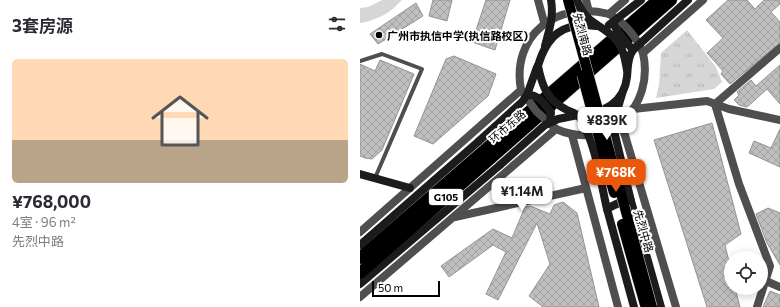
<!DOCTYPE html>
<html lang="zh">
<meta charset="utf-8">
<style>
body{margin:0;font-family:Commissioner,"Noto Sans SC",sans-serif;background:#f7f7f7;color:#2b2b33;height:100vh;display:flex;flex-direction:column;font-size:15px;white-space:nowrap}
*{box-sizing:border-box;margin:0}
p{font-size:13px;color:#7c7c81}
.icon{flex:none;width:22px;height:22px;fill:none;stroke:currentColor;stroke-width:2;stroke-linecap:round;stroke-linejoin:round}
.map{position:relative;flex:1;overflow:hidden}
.sheet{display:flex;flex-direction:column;background:#fff;width:360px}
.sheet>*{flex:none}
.tools{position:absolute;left:364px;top:251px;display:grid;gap:8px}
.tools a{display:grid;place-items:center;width:44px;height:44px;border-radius:50%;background:#fff;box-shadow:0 2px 10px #0003;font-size:20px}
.scale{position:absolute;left:12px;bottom:10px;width:68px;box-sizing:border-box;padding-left:4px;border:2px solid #000;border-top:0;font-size:11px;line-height:14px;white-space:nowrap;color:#000;-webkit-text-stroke:3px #fff;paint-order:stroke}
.price{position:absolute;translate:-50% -34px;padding:0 9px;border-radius:8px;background:#fff;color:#222;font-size:13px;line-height:26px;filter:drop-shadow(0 1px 2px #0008)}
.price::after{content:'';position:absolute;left:50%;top:24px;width:12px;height:9px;margin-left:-6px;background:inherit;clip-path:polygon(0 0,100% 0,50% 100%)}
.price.current{background:#ea580c;color:#fff}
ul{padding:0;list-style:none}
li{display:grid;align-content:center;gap:8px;height:212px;padding:0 12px}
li+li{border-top:1px solid #e1e1e2}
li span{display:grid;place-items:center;height:124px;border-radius:6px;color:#555}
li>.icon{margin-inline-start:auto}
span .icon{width:72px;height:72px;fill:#fffc;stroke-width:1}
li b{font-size:17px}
h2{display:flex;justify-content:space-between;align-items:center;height:48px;padding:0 12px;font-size:17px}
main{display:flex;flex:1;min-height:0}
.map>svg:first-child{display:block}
</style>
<main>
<section class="sheet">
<h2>3套房源<svg class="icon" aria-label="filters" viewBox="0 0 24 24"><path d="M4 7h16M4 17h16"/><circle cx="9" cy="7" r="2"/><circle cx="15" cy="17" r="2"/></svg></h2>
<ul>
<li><span style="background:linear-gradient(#ffd9b3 65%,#b9a48a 0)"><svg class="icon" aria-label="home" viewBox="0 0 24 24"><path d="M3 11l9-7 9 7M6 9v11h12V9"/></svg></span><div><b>¥768,000</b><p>4室 · 96 m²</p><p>先烈中路</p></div></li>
</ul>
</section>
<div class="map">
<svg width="420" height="307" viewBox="0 0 420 307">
<defs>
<pattern id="grass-tufts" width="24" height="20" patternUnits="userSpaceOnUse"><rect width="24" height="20" fill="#d6d6d6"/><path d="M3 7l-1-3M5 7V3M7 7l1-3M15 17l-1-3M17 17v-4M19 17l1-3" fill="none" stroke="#b6b6b6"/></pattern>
<pattern id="building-cross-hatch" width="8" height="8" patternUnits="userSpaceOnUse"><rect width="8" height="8" fill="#bfbfbf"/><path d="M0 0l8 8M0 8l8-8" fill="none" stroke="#a2a2a2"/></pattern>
</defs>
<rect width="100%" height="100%" fill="#fff"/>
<path fill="url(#grass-tufts)" d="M327,30l29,37 6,15 -8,7 -58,9 3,-14 2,-31z"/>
<path fill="#d6d6d6" d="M22,0h20c-12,13 -24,20 -42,23v-15l8,-1z"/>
<g fill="url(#building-cross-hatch)" stroke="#939393">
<path d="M73,0h19l-5,21 -18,-5z"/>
<path d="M126,0h24l-15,50 -23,-8z"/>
<path d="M368,0h19l8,9 9,-9h16v4l-9,8 9,10v21l-50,41 -9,-10 2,-3 -16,-18 16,-15 -17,-18z"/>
<path d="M56,3l7,13 -45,28 -8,-10z"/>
<path d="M94,56l42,18 -8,22 -55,48 -19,-8 32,-77z"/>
<path d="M20,60l34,14 -32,76 -10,9 -7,-1 -5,-2v-92l15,7z"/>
<path d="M420,65v39l-13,-15 -20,18 -8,-2 -5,-5 5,-5 -2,-3 14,-12 5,6z"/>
<path d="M352,123l29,111 -16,11 6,25v18h4l5,19h-33l-53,-167z"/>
<path d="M420,129v38l-31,-14 5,-12 17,7z"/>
<path d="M203,202l14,11 22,94h-56l-14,-11 21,-32 -13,-41 -39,77 -12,-6 20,-42 -13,-7 -44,32 -8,-11 52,-37 19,9 13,-31 5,-1 20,8 4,-9z"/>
<path d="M408,208l12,5v52l-13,-22 -11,-29z"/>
<path d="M410,291l10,4v12h-17z"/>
</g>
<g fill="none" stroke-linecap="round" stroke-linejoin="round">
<defs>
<g id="highway">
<path d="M0,258l298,-258"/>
<path d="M0,273l311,-273"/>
</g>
</defs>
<use href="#highway" stroke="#dbdbdb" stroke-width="13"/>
<path stroke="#4f4f4f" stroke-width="4" d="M0,61l22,-7 40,15 -47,109"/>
<g stroke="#4f4f4f" stroke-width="8">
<path d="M178,0l6,22"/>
<path d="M226,0l2,8"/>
<path d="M355,104l24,80 31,82 -13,41"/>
<path d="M355,104l65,-56"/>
<path d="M273,109l74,-8 22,8 51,11"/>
<path d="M261,122l55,185"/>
<path d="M212,135l46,172"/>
<path d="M95,217l131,-29"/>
<path d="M0,232l161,-142c-10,-54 35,-90 88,-76l16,-14"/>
<path d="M406,281l14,6"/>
<path d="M0,297l196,-168c52,23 99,-22 87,-76l60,-53"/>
</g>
<g stroke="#1c1c1c" stroke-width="8">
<path d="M178,66c9,-31 25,-44 58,-40"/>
<path d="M218,115c25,-2 46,-11 49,-38 1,-9 0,-19 6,-27"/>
<path d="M0,174l50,14"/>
<path d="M0,245l119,-104"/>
<path d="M0,284l140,-119"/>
<path d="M274,307l-27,-98c7,-4 15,-9 24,-8l30,106"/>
</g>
<use href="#highway" stroke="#000" stroke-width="12"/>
<defs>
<g id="primary-bridge">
<path d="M208,0l84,307"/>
<path d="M222,75l32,118"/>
<path d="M262,224l23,81"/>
</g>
</defs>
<use href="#primary-bridge" stroke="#dbdbdb" stroke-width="11" stroke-linecap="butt"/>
<g stroke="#4f4f4f" stroke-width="8">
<path d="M249,14c16,9 27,22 34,39"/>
<path d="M161,90l15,21 20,18"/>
</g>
<g stroke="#1c1c1c" stroke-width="8">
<path d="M217,0c10,27 26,23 40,41 7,9 8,19 10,29"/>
<path d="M253,23l5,9 15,18 55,-50"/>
<path d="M249,25l32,-25"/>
<path d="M185,46c4,-16 9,-29 6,-46"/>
<path d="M178,66c4,20 9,34 29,44 4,2 10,3 13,8 16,27 20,61 27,91"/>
<path d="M262,94l-6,20 -2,17 17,70"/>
<path d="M167,95c12,-1 17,9 24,17l-1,10"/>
<path d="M119,141l43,-39 5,-7 10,-28"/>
<path d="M140,165l45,-40 13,-6 20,-4"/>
</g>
<use href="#primary-bridge" stroke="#000" stroke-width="10"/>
</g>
<circle fill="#000" stroke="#fff" stroke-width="1.5" cx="19" cy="35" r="4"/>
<g text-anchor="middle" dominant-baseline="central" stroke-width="4" stroke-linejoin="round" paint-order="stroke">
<rect fill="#fff" stroke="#4c4c4c" stroke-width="1" x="69" y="189" width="34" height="16" rx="3"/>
<g font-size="10" font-weight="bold" fill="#000">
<text x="86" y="197">G105</text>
</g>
<g font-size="11" fill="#000" stroke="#fff">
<text transform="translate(223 34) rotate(75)">先烈南路</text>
<text transform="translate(147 126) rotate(-41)">环市东路</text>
<text transform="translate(284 231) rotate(74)">先烈中路</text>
</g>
<g font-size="11" font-weight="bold" fill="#000" stroke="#fff" text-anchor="start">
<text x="27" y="35">广州市执信中学(执信路校区)</text>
</g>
</g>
</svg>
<div class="tools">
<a><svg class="icon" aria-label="locate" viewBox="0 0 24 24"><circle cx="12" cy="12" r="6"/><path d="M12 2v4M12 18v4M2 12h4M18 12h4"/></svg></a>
</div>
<div class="scale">50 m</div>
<b class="price" style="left:247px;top:141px">¥839K</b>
<b class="price current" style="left:256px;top:193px">¥768K</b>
<b class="price" style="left:162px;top:212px">¥1.14M</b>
</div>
</main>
